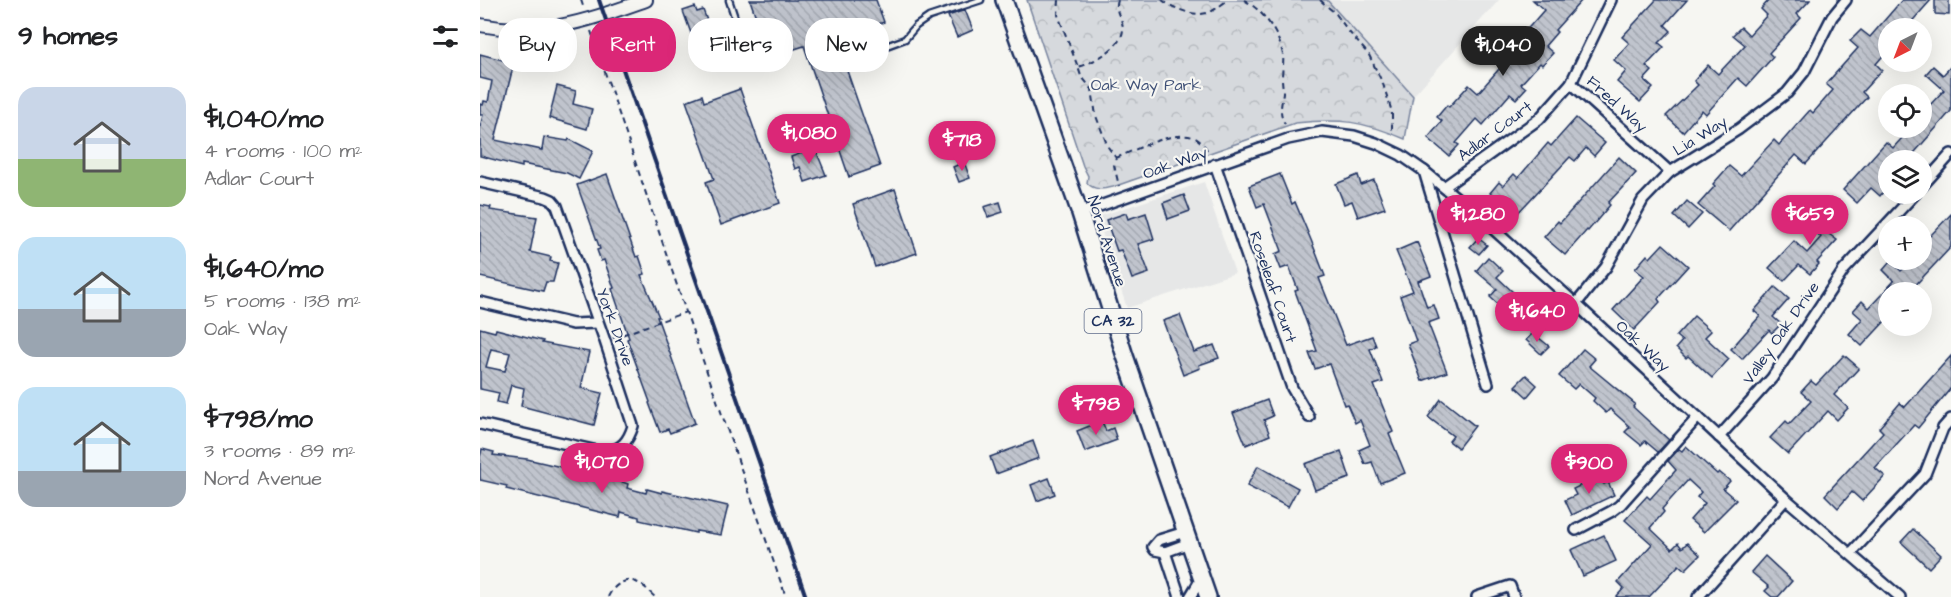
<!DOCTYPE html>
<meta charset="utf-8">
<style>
body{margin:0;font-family:"Architects Daughter",sans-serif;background:#f2f2f2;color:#202124;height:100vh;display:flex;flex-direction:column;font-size:22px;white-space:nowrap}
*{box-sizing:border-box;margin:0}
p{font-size:20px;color:#757577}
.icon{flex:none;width:33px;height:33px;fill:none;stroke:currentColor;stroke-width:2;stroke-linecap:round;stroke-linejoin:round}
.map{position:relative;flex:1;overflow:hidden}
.sheet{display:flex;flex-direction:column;background:#fff;width:480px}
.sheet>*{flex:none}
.guide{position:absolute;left:18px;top:18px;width:570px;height:54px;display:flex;gap:12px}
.needle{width:39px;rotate:222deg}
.buttons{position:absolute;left:1398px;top:18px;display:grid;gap:12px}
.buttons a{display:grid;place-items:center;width:54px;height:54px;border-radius:50%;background:#fff;box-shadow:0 6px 24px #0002;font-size:30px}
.price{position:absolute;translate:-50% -51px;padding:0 14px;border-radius:21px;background:#db2777;color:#fff;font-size:20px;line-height:39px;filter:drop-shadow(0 2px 3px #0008)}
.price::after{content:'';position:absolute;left:50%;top:36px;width:18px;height:14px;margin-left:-9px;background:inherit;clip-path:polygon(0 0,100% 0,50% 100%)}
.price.on{background:#222;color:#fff}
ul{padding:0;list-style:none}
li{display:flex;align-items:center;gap:18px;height:150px;padding:0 18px}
li span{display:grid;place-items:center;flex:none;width:168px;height:120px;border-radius:18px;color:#555}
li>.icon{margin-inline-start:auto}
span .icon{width:72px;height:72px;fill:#fffc;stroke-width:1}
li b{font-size:26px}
h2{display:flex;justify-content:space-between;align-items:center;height:72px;padding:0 18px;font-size:26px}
.chip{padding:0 21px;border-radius:24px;background:#fff;box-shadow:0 6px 24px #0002;font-size:21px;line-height:54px}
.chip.on{background:#db2777;color:#fff}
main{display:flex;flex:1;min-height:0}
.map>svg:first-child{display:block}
</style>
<main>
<section class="sheet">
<h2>9 homes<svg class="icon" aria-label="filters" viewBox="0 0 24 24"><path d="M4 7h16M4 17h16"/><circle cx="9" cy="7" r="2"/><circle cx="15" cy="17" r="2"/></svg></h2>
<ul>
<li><span style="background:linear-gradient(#c9d6e8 60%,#8fb573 0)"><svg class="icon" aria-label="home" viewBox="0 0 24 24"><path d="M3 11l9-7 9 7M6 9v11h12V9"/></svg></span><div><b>$1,040/mo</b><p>4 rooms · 100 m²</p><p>Adlar Court</p></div></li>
<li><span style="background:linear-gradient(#bfe0f5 60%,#9aa5b1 0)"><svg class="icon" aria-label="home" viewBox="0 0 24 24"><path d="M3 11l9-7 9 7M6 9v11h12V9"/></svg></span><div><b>$1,640/mo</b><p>5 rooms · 138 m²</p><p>Oak Way</p></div></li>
<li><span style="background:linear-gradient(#bfe0f5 70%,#9aa5b1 0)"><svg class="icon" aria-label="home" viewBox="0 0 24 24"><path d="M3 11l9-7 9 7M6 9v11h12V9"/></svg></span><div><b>$798/mo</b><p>3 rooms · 89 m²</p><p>Nord Avenue</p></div></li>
</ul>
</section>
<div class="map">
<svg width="1471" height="597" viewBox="0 0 1471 597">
<defs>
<pattern id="park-crowns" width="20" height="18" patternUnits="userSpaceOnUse" patternTransform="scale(1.5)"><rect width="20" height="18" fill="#d6d9dd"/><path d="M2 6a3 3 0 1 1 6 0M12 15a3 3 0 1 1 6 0" fill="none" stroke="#b7bbc0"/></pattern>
<pattern id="building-back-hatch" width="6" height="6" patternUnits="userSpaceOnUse" patternTransform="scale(1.5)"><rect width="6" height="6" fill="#c0c4cd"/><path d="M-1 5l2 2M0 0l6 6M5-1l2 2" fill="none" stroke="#a4a9b2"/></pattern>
</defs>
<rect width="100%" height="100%" fill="#f6f6f2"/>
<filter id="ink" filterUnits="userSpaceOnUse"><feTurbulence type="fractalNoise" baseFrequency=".0167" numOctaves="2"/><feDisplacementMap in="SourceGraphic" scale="12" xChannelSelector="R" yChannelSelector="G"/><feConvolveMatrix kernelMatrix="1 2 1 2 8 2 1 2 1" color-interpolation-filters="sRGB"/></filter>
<g filter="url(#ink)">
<g fill="#e6e7e7">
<path d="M847,0h172l-86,96z"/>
<path d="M724,182l31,91 -108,35 -30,-91z"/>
</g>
<path fill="url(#park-crowns)" stroke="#78849e" stroke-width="1.5" d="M547,0h300l86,96 -8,43c-42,-18 -65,-21 -110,-16l-182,64c-10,2 -18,4 -26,-4l1,-7 -5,-10z"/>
<g fill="url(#building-back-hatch)" stroke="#1b2f5e" stroke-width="1.5" fill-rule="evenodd">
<path d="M270,0h126l8,22 -48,17 44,127 -31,11 -45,-131 -34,11z"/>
<path d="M1053,0h49l-27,30 2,2 -12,14 8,7 -11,12 -2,-2 -19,21 5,4 -10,11 -6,-5 -27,31 -6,-6 -21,24 3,2 -10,11 -21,-18 14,-17 -5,-4 10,-12 2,2 20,-22 9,8 42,-48 -4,-3 28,-32z"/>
<path d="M1176,0h31l-22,25 6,6 -12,12 5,4 -18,19 6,5 -8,9 9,8 -13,14 -23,-20 9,-11 -12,-11 15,-17 -7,-6z"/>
<path d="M1289,0h41l-13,14 4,4 -32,35 4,4 -26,29 -9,-8 -32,36 -4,-4 -19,22 -17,-16 32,-31 -4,-4 14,-16 10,9 27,-29 -12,-10 8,-8 8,8 18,-20 -6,-6z"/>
<path d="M1422,0h29l-25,28h-18v22l-12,14 6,6 -20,22 5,5 -61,67 -10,-9 -67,76 -31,-26 17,-19 -2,-2 16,-18 12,10 33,-36 5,5 31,-35 3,3 20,-23 -7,-6 32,-36 -8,-7 11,-11 9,7z"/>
<path d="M1455,0h14v15l-14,-1z"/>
<path d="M215,7l2,5 6,-2 8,21 -6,2 9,24 -13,4 -18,-50z"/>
<path d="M485,10l8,20 -16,7 -9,-21z"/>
<path d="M0,54l34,9 -19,77 47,10 2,-13 24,4 1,-2 24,12 -14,28 -12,-6 -45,-9v3l-42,-11v-29l3,-12h-3v-11l3,1 1,-4 4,1 4,-21 -12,-3z"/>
<path d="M1453,66l10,9 8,-9v45l-43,49h-20v26l-8,10 -9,-8 -14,15 -14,-13 43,-48 7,6 18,-20h11v-27l6,6 16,-17 -18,-16z"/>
<path d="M77,86l19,5 -3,13 19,5 -5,20 -38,-11z"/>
<path d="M260,89l40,114 -59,22 -15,-43 8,-3 -28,-78 16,-6 2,7z"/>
<path d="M1096,118l29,25 -11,13 -8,-8 -11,13 -5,-4 -55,59 -25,-23 9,-11 4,4 11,-12 4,4 30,-35 3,3z"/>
<path d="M335,148l11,27 -21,7 -5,-15 -5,2 -4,-12z"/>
<path d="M1139,157l17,16 -28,30 2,2 -22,26 -1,-1 -22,25 -21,-18 14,-16 2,2z"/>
<path d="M484,162l6,16 -11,4 -6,-15z"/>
<path d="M127,174l29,83 3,-1 6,18 -4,1 18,42h-2l38,106 -25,10 -2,-4 -8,3 -11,-29 1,-1 -23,-63 2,-1 -17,-49 2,-1 -10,-28 -3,1 -4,-11 3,-1 -23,-64z"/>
<path d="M800,174l12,30 3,-2 16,38 14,36 -6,2 27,67 26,-9 4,10 -6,3 13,33 -9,3 19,47 -4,2 16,39 -25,10 -8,-21 -7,2 -6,-14 11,-5 -10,-25 -5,3 -8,-19 -3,1 -15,-41 -14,5 -6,-16 8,-2 -22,-60 3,-1 -9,-24 -8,3 -6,-15 7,-3 -18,-47 -7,3 -8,-21z"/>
<path d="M878,175l3,10 13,-5 11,28 -27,9 -6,-16 -8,3 -8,-20z"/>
<path d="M415,189l22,64 -42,14 -22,-63z"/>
<path d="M704,195l6,16 -22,8 -5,-16z"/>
<path d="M1207,201l15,13 -14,15 -14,-13z"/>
<path d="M520,202l3,10 -15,5 -4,-10z"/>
<path d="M1350,204l15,13 -16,17 8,6 -20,22 2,2 -9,10 -11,-9 -15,16 -15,-13 25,-27 13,12 14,-16 -12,-10z"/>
<path d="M0,205l11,2 -1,3 47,7 -7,35 21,5 -1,4 8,2 -5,19h-7l-3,9 -63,-14z"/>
<path d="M646,213l2,6 18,-6 8,26 -16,5 11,29 -17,6 -11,-29 -4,1 -11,-31z"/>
<path d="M1471,214v33l-42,45h-21v26l-26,28 -13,-12 13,-15 -9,-8 9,-10 7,7 25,-27 -11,-11 8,-9 10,10 11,-11h10v-32l8,8z"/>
<path d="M998,238l9,7 -8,9 -9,-7z"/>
<path d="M937,242l14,34 -13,5 9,26 7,-2 5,14 -11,4 19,49 -25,9 -14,-37 8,-3 -16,-45 13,-5 -17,-40z"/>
<path d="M1183,244l25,22 -30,33 2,3 -26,28 -21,-20 31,-34 -9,-7 12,-14 3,3z"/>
<path d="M1008,257l15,14 -6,6 33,31 -13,14 -27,-25 7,-8 -21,-18z"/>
<path d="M1295,287l14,12 -16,18 8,7 -9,9 -3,-3 -27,29 -11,-10 29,-33 -6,-5z"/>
<path d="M700,315l14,37 20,-7 5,13 -20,7 1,3 -17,7 -20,-54z"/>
<path d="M1214,316l17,15 -6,6 24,22 -17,19 -24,-22 -2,2 -10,-10 6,-7 -6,-5z"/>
<path d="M0,328l15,4 1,-3 47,12 -1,2 47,9 -8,36 21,5 -8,32 -73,-19 3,-18 -13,-3 -5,19 -9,-2 2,-9 -19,-4zM11,349l19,4 -5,18 -19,-4z"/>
<path d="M1053,333l16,13 -8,8 -15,-14z"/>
<path d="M1103,349l12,10 -6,7 46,38 -2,3 36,33 -11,12 -13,-11 -4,4 -16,-13 5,-5 -20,-18 -4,4 -13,-12 2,-3 -16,-14 -5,5 -15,-13z"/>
<path d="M1364,355l15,13 -25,27 14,13 -11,12 -9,-9 -40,43 -18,-16 16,-17 3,3 22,-23 -10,-9 10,-11 5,4z"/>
<path d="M1471,356v32l-33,40 -4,-3 -39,43 10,8 -10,11 -13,14 -10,-9 -14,16 -13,-13 58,-63 -4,-4 21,-25 5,4z"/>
<path d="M1046,375l11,10 -10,12 -12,-11z"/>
<path d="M961,399l34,27 -17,22 -9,-7 4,-5 -25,-19z"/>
<path d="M787,400l6,16 -9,4 6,15 -24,10 -13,-32z"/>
<path d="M622,421l4,10 7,-3 4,12 -32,12 -8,-21z"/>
<path d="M553,441l6,17 -43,16 -6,-17z"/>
<path d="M1206,446l31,28 2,-2 11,9 -7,8 13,11 -32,32 -14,-12 15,-17 -8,-6 4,-5 -13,-12 -26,29 2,3 -14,16 22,21 6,-6 4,5 5,-5 13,12 -15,15 -6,-5 -30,32h-33l8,-9 -6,-6 34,-38 -27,-24 22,-24 3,3 26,-29 -8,-9 11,-12 3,2z"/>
<path d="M2,449l12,3 -1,3 34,4 90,21 11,4 -1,4 19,5 1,-4 15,4v-2l66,15 -7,29 -25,-4v2l-57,-13v-3l-18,-5 -1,5 -114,-28 1,-3 -27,-6v-23z"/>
<path d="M861,451l9,27 -35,12 -10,-26z"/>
<path d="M778,466l40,22 -10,19 -41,-21z"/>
<path d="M1120,476l4,8 4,-2 6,13 -42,20 -7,-15 11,-5 -3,-6z"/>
<path d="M569,478l6,16 -18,7 -6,-16z"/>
<path d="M1433,529l28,26 -12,13 -28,-26z"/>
<path d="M1124,535l12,26 -33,15 -12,-26z"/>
<path d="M1285,556l27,25 -14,16h-6l-7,-6 4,-4 -18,-15z"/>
</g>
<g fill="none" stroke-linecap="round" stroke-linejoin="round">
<defs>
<g id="service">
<path d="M249,0l21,64"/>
<path d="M382,55l43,-16 11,-13 13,-9 52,-17"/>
</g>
<g id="minor">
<path d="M1091,83l99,89"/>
<path d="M735,164l77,224 17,29"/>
<path d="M944,171l64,213"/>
<path d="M0,182l65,15 7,3 5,6 48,135 28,85c-5,16 -11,22 -27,27l-126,-29"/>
<path d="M1442,186l29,-32"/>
<path d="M964,187l95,-68 32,-36 40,-83"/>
<path d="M600,213l208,-74 34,-7 32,4 22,7 25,12 23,16 57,47 95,86 210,195 114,98"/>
<path d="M0,302l93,22 24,-1"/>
<path d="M1096,304l30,-37 37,-67 27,-28 69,-43 48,-36 17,-21 28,-55 14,-17"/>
<path d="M1239,437l53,-59 72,-108 71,-76"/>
<path d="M1096,530l36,-19 8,-6 78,-88"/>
<path d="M705,532l-26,8 -6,7 2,3 10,2 24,-9"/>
<path d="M685,552l15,45"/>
<path d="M1371,553l74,-79 18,-46 8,-9"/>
<path d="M710,597l11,-18"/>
<path d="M997,597l33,-11 4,11"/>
<path d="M1218,597l88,-98"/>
</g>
<path id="tertiary" d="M0,25c65,12 106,-4 166,-25"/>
<path id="primary" d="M524,0l76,213 44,140 84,244"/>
</defs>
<use href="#service" stroke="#1b2f5e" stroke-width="9"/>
<use href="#minor" stroke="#1b2f5e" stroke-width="14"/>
<use href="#tertiary" stroke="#1b2f5e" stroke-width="16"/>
<use href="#primary" stroke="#1b2f5e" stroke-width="20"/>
<g stroke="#1b2f5e" stroke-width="2" stroke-dasharray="6 4.5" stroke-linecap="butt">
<path d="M101,0l3,9"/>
<path d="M579,0l-1,15 20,52"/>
<path d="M638,0c-4,14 4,16 5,28 1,18 -30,35 -45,39l3,9 11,13 4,27 12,31 8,11 -2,7 5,21"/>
<path d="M682,0c12,9 36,19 50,11 6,-3 11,-8 16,-11"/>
<path d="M764,0c19,10 35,33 39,55 1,8 -1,15 -1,23 0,5 1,10 1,14 -1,13 -5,19 2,32"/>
<path d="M840,0l16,14 13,18 20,23 14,29 9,28v22"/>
<path d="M111,31l95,281 100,285"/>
<path d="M636,158c20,-8 61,-31 81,-19 5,3 9,9 12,14"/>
<path d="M133,338l73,-26"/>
<path d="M128,597c6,-13 19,-21 32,-13 6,3 10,9 15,13"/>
</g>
<use href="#service" stroke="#f6f6f2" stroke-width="4.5"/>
<use href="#minor" stroke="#f6f6f2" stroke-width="9"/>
<use href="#tertiary" stroke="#f6f6f2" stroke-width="12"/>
<use href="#primary" stroke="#f6f6f2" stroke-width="15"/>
<path stroke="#1b2f5e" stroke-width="4" d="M119,0l207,597"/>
</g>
</g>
<g text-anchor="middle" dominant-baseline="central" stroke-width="4.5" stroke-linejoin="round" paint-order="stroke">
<rect fill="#f6f6f2" stroke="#5d6b8a" stroke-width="1.5" x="604.5" y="309" width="57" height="24" rx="4.5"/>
<g font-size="15" font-weight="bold" fill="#1b2f5e">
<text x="633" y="321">CA 32</text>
</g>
<g font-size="16" fill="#405177" stroke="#f6f6f2">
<text x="666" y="85">Oak Way Park</text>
</g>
<g font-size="16" fill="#1b2f5e" stroke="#f6f6f2">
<text transform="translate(1137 104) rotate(42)">Fred Way</text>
<text transform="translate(1015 131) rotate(-37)">Adlar Court</text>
<text transform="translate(1220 136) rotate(-32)">Lia Way</text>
<text transform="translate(695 163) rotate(-20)">Oak Way</text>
<text transform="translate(627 241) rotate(72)">Nord Avenue</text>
<text transform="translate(793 287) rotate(71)">Roseleaf Court</text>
<text transform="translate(135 327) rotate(70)">York Drive</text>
<text transform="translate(1301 333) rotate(-55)">Valley Oak Drive</text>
<text transform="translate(1163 346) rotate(43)">Oak Way</text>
</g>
</g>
</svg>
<div class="buttons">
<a><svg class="needle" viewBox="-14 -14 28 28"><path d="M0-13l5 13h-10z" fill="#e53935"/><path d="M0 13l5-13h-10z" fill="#757577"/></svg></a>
<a><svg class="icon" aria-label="locate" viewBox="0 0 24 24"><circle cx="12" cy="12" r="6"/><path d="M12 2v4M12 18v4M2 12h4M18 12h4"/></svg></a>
<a><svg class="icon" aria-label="layers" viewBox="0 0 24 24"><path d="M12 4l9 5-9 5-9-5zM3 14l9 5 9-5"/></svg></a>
<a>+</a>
<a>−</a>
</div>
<b class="price on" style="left:1023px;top:77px">$1,040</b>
<b class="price" style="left:329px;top:165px">$1,080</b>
<b class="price" style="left:482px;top:172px">$718</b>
<b class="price" style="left:998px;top:246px">$1,280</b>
<b class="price" style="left:1330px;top:246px">$659</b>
<b class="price" style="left:1057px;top:343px">$1,640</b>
<b class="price" style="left:616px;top:436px">$798</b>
<b class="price" style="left:122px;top:494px">$1,070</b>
<b class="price" style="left:1109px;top:495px">$900</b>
<div class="guide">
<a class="chip">Buy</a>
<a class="chip on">Rent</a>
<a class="chip">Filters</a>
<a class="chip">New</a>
</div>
</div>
</main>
